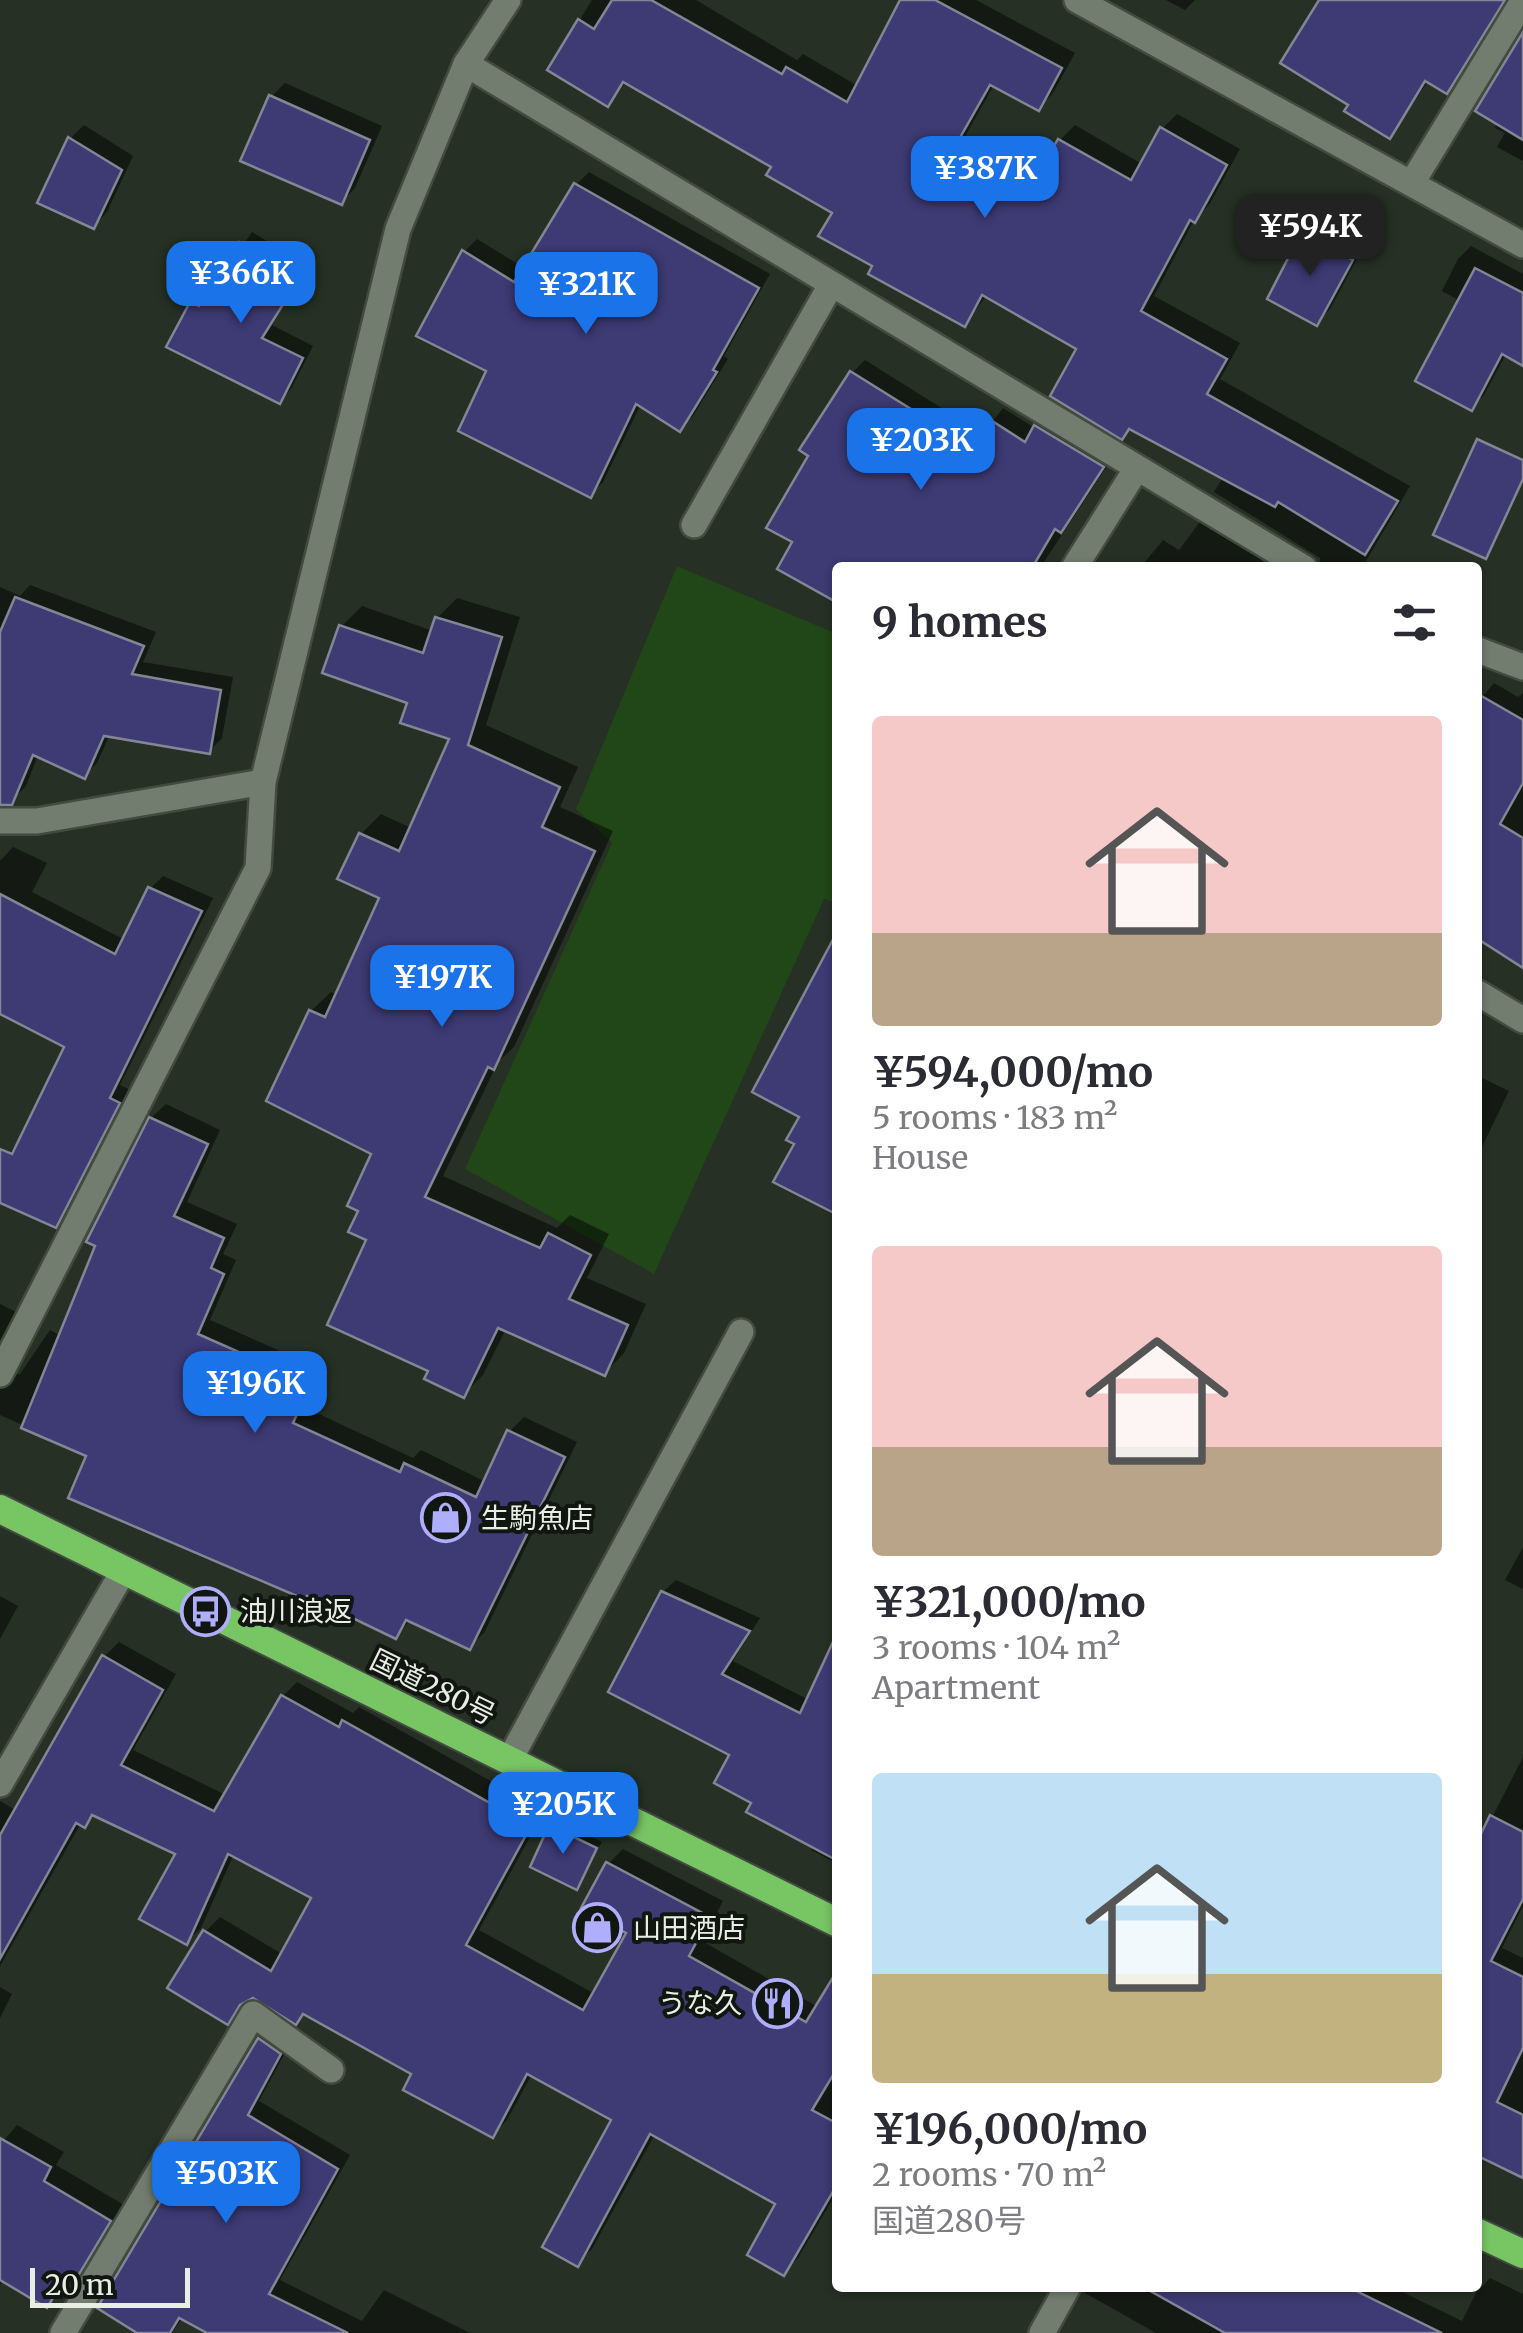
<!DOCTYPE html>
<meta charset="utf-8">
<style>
body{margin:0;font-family:Merriweather,"Noto Sans JP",serif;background:#f7f7f7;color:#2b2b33;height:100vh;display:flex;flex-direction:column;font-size:38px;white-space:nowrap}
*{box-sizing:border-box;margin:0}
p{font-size:32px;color:#7c7c81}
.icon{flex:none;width:55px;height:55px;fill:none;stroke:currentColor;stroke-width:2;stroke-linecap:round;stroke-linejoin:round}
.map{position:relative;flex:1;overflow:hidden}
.side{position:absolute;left:832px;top:562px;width:650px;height:1730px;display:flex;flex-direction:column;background:#fff;border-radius:10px;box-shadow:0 2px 8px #0004}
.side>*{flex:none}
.scale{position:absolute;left:30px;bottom:25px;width:160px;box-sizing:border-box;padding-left:10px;border:5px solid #e8eee6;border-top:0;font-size:28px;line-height:35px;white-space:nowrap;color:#e8eee6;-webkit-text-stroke:8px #121611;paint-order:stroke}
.price{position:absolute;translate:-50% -85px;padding:0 22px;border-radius:20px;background:#1a73e8;color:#fff;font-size:32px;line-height:65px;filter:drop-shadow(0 2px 5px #0008)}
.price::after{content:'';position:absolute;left:50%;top:60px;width:30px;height:22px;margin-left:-15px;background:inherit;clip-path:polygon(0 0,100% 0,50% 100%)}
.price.selected{background:#222;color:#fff}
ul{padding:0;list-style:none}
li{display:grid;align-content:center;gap:20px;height:530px;padding:0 40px}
li span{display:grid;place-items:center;height:310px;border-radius:10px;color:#555}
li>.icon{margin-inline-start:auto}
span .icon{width:180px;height:180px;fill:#fffc;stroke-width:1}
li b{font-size:42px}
h2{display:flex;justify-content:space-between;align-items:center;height:120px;padding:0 40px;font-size:42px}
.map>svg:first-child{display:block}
</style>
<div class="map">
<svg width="1523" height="2333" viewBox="0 0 1523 2333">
<rect width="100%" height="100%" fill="#263024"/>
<path fill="#214617" d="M677,566l160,68 1,270 -14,-5 -170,375 -189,-105 147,-326 -36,-34z"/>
<g fill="#0007">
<path d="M592,0h104l101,60 6,-6 55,32 45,-86h73l99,53 -22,40 -14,15 -45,-23 -32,57 74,40 24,-42 15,-15 67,39 20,-35 15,-15 63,35 -31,56 -15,15 -40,76 86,47 -20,36 190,107 -48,82h-42v-10l-106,-66 9,-15 -92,-50 -9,10 -42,-89 -93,-53 -22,29 -89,-59 -41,-53 -61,-46 -147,-85 -20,23 -57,-35z"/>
<path d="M1166,0h29l-10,10z"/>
<path d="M1322,0h169l-16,27 12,7 -27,44 -13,13 -18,-11 -39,56 -39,-32z"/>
<path d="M1523,54v107l-26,-14 8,-14 -10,-5z"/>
<path d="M285,83l97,43 -27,62 -13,14 -71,-105z"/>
<path d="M84,125l49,31 -26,56 -13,14 -24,-87z"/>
<path d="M589,172l181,102 -46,82 4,3 -35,57 -13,12 -39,-24 -38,78 -13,13 -101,-125 -25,-118 13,-13 49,30 50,-84z"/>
<path d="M1317,221l47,25 -34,63 -13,14 -14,-88z"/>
<path d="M252,232l56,34 -36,59 41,21 -22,43 -11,12 -88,-98 11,-11 6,3z"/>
<path d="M1471,246l52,28v89l-17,-9 -22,41 -13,13 -11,-107 -18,-10 16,-32z"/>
<path d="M865,360l118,74 20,-26 32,20 14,-14 66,40 -75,114h-34l-211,-27 16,-86 41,-82z"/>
<path d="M1210,508l100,60h-170l23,-28 16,10z"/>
<path d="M30,585l126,47 -13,30 90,15 -11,61 -13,13 -99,-17 -13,29 -13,13 -46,-21 -12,31 -13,13 -13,-5v-207l20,9z"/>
<path d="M457,598l63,19 -34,108 92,42 -18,40 53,24 -99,216 -16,15 -55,114 114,52 13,-13 39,19 -22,44 59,26 -22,49 -19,20 -99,-44 -23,46 -20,20 -32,-25 -62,-131 -8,-29 13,-58 -63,-141 20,-19 7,3 44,-98 -21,-63 20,-20 30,14 41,-91 -42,-36 -68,-75 20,-20 71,25 4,-13z"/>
<path d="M1494,683l24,14 5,-4v263l-5,6 -40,-26v-234z"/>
<path d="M13,847l34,16 -15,29 93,48 25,-51 13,-13 50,22 -93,187 11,5 -63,123 -13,12 -55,-24v-33l19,-28 48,-94 -67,-35v-150z"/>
<path d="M1478,1076l31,15 -31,64z"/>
<path d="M166,1104l54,26 -33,72 50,22 -14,30 13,6 -26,60 113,50 -17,38 107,50 8,-8 65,32 24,-51 14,-14 53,25 -93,191 -15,14 -58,-28 -15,17 -307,-181 -89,-40v-47l6,7 14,-1 30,-44 11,6 90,-218z"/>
<path d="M0,1304l18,9 -18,35z"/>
<path d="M1523,1547v42l-18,-9z"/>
<path d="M676,1580l84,38 -27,43 76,39 29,-63v227l-27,-14 3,-5 -59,-43 -92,-210z"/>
<path d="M0,1596l18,10 -18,33z"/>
<path d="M119,1642l57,32 -43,76 93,45 57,-99 14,-14 56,31 6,-6 185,104 -65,119 116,64 34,-62 -21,-68 15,-15 100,52 -21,40 116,66 20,-33v216l-40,68 -14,15 -5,-70 -124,-69 -63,115 -15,14 37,-144 -82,-45 -25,46 -14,15 -78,-62 -109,-61 -10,10 -43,-27 -26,27 -22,-90 15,-15 62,37 32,-57 -80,-43 -33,74 -15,14 -8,-89 -82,-39 -12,11 -3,-2 -81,143v-165l17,10 87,-154z"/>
<path d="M1523,1757v149l-21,42 21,10v218l-45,-23v-308z"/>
<path d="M558,1820l44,22 -25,45 -26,-61z"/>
<path d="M0,1987l12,7 -12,24z"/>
<path d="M273,2026l19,14 -33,61 91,54 -70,125 82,41 22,-31 86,43h-258l-29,-16 -11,16h-30l-42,-26 160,-268z"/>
<path d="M17,2125l47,27 -8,13 68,40 -41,69 -37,31 -43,-26 -3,6v-140z"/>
<path d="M1490,2278l33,16v39h-367l-71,-40 3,-5h306l68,33 14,-28z"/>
</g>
<g fill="#3d3a74" stroke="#848595" stroke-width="2.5">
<path d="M612,0h39l131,74 4,-7 61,35 53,-102h35l127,68 -23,43 -49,-26 -41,72 75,41 34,-59 73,41 29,-53 67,38 -32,58 -5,-3 -49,91 86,48 -20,35 191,107 -33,54 -87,-53 -3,5 -146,-78 -7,11 -72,-44 26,-47 -94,-54 -17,32 -97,-53 4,-8 -54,-30 14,-23 -66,-38 5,-8 -148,-85 -15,25 -61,-37 31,-51 16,10z"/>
<path d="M1319,0h186l-58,94 -22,-13 -35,58 -46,-28 4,-6 -68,-42z"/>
<path d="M1523,32v108l-48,-29z"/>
<path d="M269,95l101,45 -28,65 -102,-44z"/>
<path d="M68,137l54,33 -28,59 -57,-26z"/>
<path d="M574,183l185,105 -46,82 4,2 -37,60 -44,-28 -45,94 -133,-67 28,-60 -70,-35 46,-86 52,32z"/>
<path d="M1301,233l52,27 -36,66 -50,-27z"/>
<path d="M239,242l60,37 -37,59 41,20 -23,46 -114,-57 24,-45 9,4z"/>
<path d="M1475,268l48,25v73l-21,-12 -30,57 -57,-30z"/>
<path d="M850,371l122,76 17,-28 36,23 9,-17 70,42 -43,66 -6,-4 -23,39h-194v35l-61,-34 15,-27 -26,-14 42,-72 -9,-6z"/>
<path d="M1477,439l46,21v19l-37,80 -53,-24z"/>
<path d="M15,597l129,49 -12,28 89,16 -11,64 -106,-18 -19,43 -52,-24 -21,50h-12v-173z"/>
<path d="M435,617l67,20 -34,108 92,42 -18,40 53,24 -101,219 -6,-3 -63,130 115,51 8,-15 43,22 -22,44 59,26 -23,51 -107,-48 -34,70 -40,-19 4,-8 -101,-46 39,-85 -18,-8 10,-21 -11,-5 24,-52 -105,-53 43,-91 16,7 54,-119 -42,-19 22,-46 40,18 50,-112 -49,-16 7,-20 -85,-30 17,-48 84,28z"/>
<path d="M1478,694l45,26v63l-23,41 23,14v130l-45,-29z"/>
<path d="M148,887l54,24 -92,187 10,5 -64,125 -56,-25v-54l12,5 52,-107 -64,-33v-120l115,60z"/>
<path d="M838,930v285l-65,-33 21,-38 -8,-4 13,-23 -47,-25z"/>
<path d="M149,1117l59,27 -34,72 50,22 -13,30 13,6 -26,60 113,50 -18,39 107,49 4,-9 72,34 31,-67 58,27 -95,193 -64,-30 -10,19 -89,-43 -1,4 -238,-102 18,-42 -65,-28 74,-182 -9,-4z"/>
<path d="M661,1591l89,40 -28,43 78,39 38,-82v230l-92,-49 5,-9 -37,-20 15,-28 -121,-63z"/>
<path d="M102,1655l61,35 -42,75 93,46 67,-116 58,32 3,-7 189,106 -65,119 117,65 43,-77 -45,-25 25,-46 104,55 -21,39 117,66 32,-53v98l-26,43 26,14v59l-54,93 -37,-21 28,-51 -125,-70 -72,133 -36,-20 69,-127 -84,-46 -34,64 -90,-48 8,-16 -108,-60 -7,11 -43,-27 -13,7 -12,20 -61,-37 36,-58 68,41 40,-73 -83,-44 -41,91 -48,-26 36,-65 -83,-39 -7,13 -9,-5 -76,136v-124z"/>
<path d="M1490,1815l33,17v67l-32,62 32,16v71l-26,54 26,13v63l-45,-22v-316z"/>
<path d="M549,1825l48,23 -20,42 -47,-23z"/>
<path d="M258,2038l23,16 -33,61 90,54 -69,125 79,39h-141l-28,-15 -9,15h-33l-40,-25z"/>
<path d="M0,2138l51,29 -7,14 67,40 -42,70 -9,-5 -13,22 -47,-28z"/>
<path d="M1145,2288h205l92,45h-217z"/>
</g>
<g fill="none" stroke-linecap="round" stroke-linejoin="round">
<defs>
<g id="service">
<path d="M694,525l137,-240"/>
<path d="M1074,568l63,-100"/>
<path d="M0,1784l124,-214"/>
<path d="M63,2333l190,-319 78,56"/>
<path d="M1042,2333l25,-45"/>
</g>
<g id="minor">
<path d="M1077,0l446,245"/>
<path d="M466,64l838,504"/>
<path d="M1413,181l110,-180"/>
<path d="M1478,650l45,17"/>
<path d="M0,821h37l226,-39"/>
<path d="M1478,993l45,27"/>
<path d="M0,1374l258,-506 5,-86 135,-553 68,-165 42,-64"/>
<path d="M509,1761l232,-429"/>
</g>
<g id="trunk">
<path d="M0,1509l838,414"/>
<path d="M1478,2233l45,21"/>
</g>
</defs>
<use href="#service" stroke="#434b41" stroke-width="30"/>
<use href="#minor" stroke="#434b41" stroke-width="30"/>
<use href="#trunk" stroke="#434b41" stroke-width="32"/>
<use href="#service" stroke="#727d6f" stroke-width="25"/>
<use href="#minor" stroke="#727d6f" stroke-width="25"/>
<use href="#trunk" stroke="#78c564" stroke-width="28"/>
</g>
<defs>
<symbol id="shop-ring" viewBox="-11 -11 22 22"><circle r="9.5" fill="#121611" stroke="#aeaefb" stroke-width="1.5"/><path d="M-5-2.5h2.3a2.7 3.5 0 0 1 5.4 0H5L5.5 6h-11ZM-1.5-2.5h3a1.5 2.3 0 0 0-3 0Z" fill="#aeaefb"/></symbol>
<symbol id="bus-ring" viewBox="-11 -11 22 22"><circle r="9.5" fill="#121611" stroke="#aeaefb" stroke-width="1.5"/><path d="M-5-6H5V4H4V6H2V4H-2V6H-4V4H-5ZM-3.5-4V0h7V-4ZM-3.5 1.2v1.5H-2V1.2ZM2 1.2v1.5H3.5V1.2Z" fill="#aeaefb"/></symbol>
<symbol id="restaurant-ring" viewBox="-11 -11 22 22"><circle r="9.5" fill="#121611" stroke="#aeaefb" stroke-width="1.5"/><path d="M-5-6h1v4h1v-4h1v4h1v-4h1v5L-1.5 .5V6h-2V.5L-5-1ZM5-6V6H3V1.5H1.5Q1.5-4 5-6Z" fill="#aeaefb"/></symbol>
</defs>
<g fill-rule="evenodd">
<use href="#shop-ring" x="418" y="1490" width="55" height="55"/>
<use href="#bus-ring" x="178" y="1584" width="55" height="55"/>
<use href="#shop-ring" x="570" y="1900" width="55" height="55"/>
<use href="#restaurant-ring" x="750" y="1976" width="55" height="55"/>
</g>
<g text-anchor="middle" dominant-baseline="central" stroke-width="8" stroke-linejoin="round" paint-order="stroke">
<g font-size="28" fill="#e8eee6" stroke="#121611" text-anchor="start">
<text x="481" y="1518">生駒魚店</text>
<text x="240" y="1611">油川浪返</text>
<text x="633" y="1928">山田酒店</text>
<text x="742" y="2003" text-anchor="end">うな久</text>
</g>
<g font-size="28" fill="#e8eee6" stroke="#121611">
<text transform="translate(433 1687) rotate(26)">国道280号</text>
</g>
</g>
</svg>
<div class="scale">20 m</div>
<b class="price" style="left:985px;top:221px">¥387K</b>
<b class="price selected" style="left:1310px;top:279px">¥594K</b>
<b class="price" style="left:241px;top:326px">¥366K</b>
<b class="price" style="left:586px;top:337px">¥321K</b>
<b class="price" style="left:921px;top:493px">¥203K</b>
<b class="price" style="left:442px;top:1030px">¥197K</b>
<b class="price" style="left:255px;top:1436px">¥196K</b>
<b class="price" style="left:563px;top:1857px">¥205K</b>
<b class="price" style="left:226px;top:2226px">¥503K</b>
<section class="side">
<h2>9 homes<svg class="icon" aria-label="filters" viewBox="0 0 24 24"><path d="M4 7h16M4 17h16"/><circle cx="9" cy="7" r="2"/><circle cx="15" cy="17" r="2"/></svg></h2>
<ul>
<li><span style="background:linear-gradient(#f6c9c9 70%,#b9a48a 0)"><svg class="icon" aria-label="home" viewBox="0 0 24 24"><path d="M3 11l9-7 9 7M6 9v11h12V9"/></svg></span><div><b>¥594,000/mo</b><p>5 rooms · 183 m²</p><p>House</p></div></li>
<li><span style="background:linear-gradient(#f6c9c9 65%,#b9a48a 0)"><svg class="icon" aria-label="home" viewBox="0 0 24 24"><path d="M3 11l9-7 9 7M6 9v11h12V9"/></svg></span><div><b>¥321,000/mo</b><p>3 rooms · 104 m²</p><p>Apartment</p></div></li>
<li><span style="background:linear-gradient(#bfe0f5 65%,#c2b280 0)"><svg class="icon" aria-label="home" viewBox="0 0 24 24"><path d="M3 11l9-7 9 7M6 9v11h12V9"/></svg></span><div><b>¥196,000/mo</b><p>2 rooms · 70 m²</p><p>国道280号</p></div></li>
</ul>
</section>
</div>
